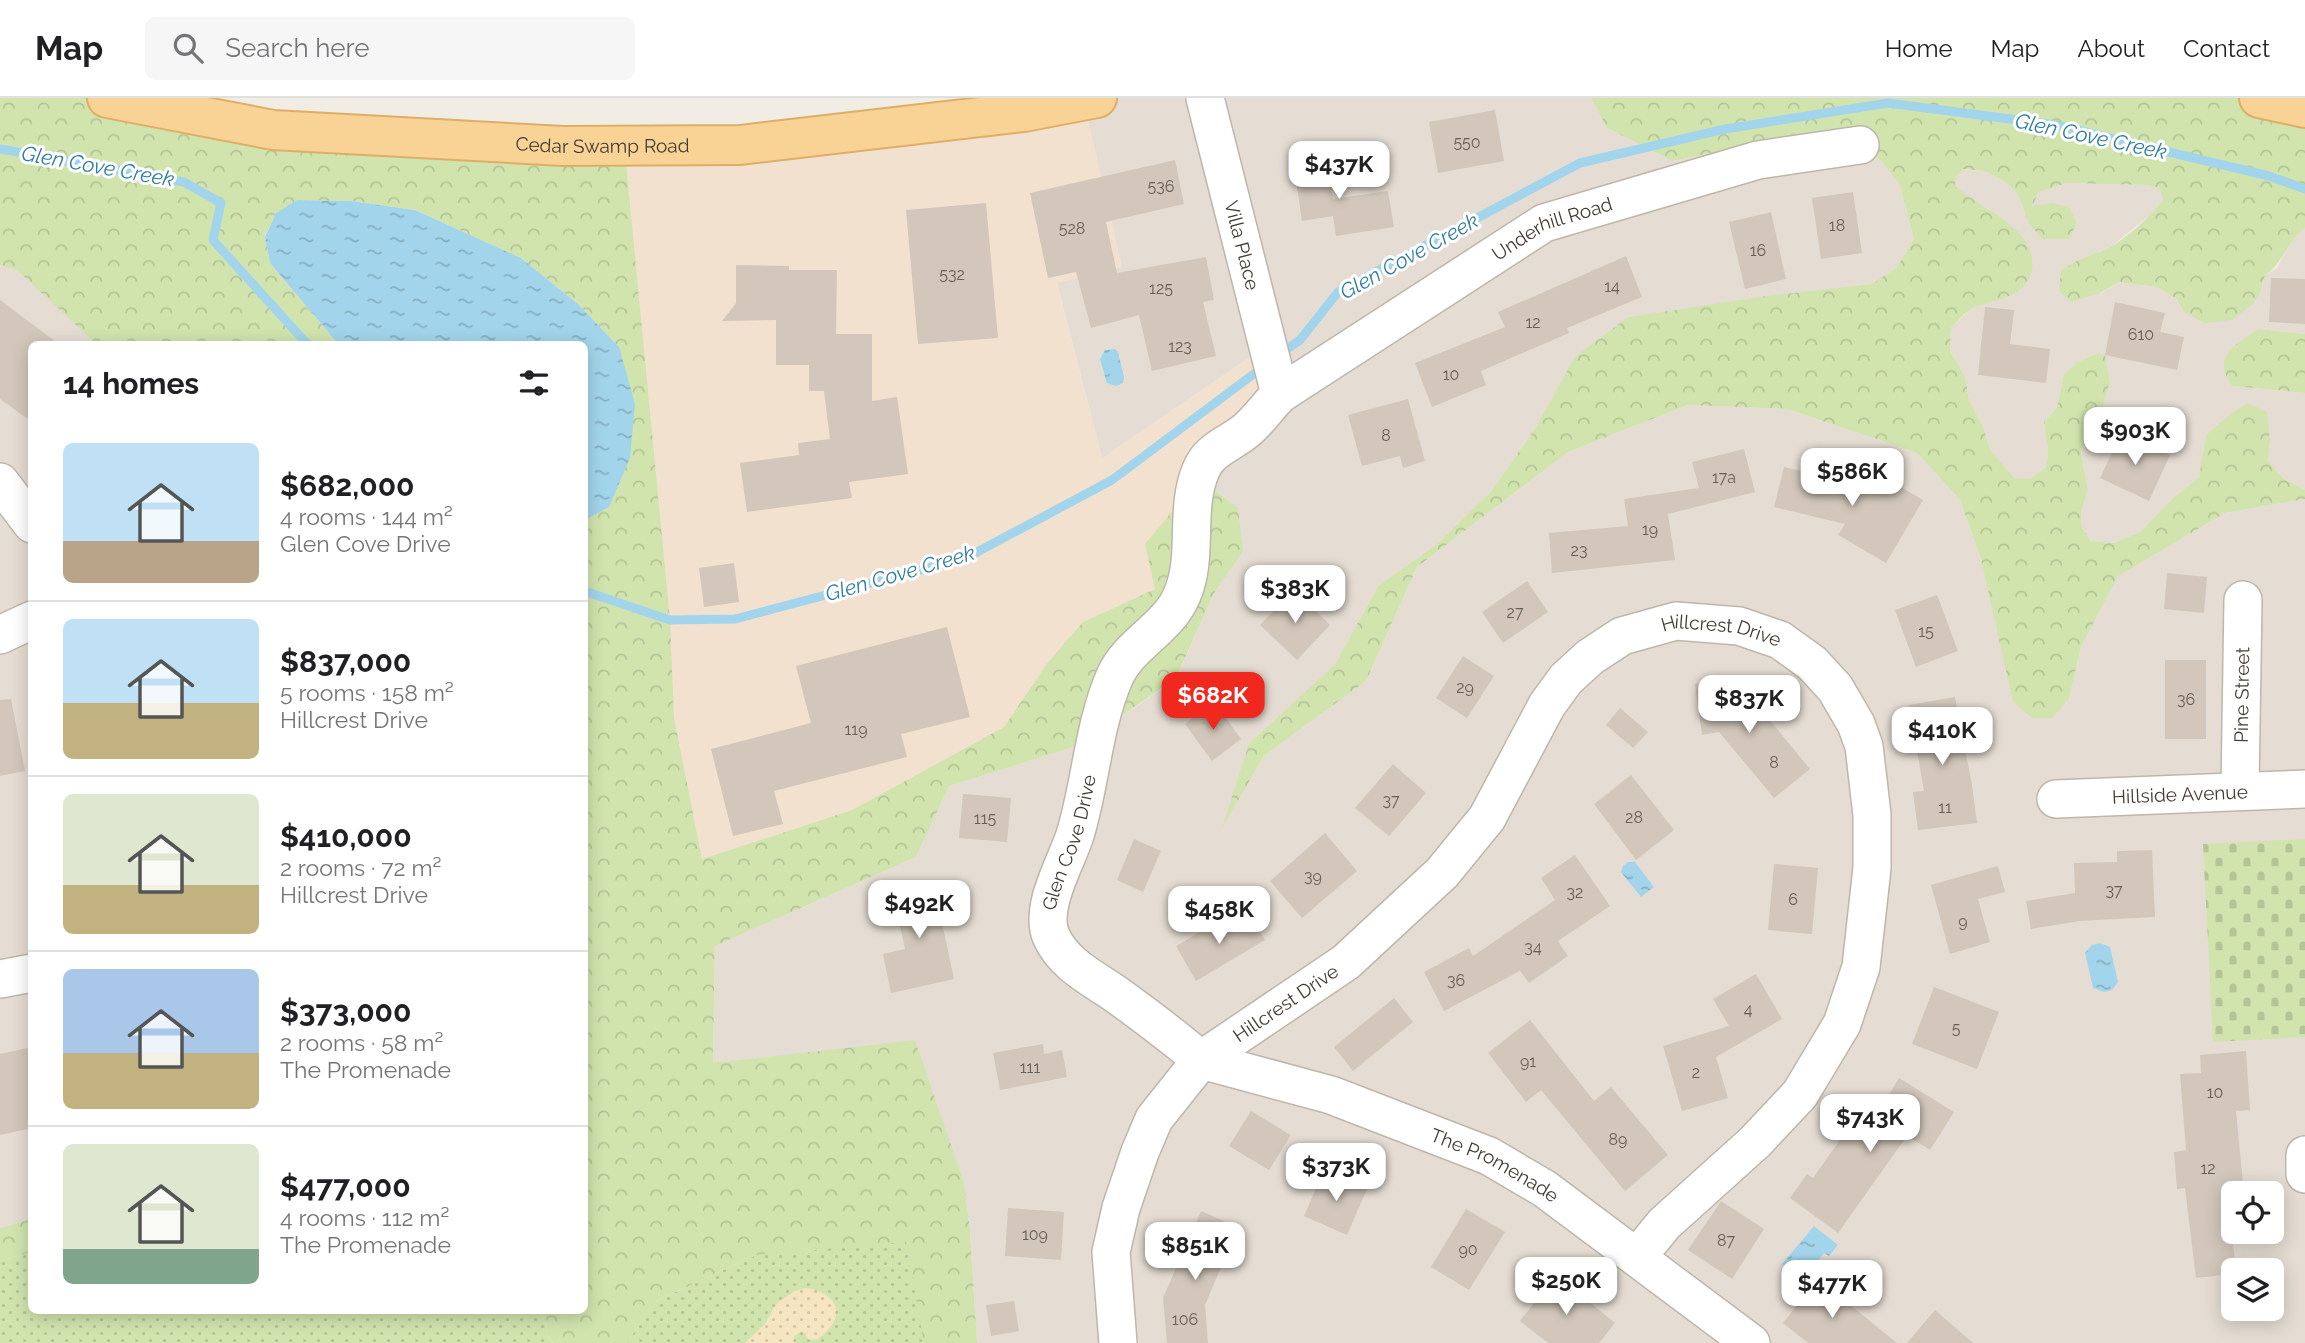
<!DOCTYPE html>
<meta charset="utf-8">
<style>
body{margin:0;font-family:Raleway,sans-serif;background:#f6f6f6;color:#202124;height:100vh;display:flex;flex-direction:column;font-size:26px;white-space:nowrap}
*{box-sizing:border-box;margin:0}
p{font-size:23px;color:#757577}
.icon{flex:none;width:38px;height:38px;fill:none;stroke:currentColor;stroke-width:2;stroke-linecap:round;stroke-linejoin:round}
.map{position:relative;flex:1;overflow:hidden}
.side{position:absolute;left:28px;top:243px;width:560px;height:973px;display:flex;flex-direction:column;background:#fff;border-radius:10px;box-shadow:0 4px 18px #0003}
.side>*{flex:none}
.tools{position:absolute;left:2221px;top:1083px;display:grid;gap:14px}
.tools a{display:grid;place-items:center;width:63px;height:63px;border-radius:10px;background:#fff;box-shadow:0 4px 18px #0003;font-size:35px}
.price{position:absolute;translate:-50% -60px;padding:0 16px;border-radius:14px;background:#fff;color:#222;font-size:23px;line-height:46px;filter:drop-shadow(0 2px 4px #0008)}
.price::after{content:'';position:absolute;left:50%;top:42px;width:21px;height:16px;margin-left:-10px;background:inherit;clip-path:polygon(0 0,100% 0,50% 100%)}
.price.on{background:#f0281d;color:#fff}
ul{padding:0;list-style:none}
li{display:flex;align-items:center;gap:21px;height:175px;padding:0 35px}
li+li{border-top:2px solid #e0e0e0}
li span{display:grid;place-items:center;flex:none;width:196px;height:140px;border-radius:10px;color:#555}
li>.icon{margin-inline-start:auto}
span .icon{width:84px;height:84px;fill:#fffc;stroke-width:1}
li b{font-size:30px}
h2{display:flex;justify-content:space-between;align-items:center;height:84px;padding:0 35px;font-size:30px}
header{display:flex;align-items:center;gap:42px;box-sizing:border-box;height:98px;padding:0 35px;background:#fff;border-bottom:2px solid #e0e0e0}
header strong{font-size:33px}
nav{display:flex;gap:38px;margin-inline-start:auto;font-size:24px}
.search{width:490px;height:63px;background:#f6f6f6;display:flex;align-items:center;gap:18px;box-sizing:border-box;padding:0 24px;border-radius:10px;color:#757577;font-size:26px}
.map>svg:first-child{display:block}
</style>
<header>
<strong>Map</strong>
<div class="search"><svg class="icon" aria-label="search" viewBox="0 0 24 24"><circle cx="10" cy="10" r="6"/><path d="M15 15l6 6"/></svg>Search here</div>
<nav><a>Home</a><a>Map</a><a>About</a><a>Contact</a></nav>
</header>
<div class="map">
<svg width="2305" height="1245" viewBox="0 0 2305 1245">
<defs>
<pattern id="grass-dots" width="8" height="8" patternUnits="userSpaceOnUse" patternTransform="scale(1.75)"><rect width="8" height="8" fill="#d1e4ae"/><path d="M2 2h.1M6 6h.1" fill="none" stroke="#b5c496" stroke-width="1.8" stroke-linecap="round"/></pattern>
<pattern id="forest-crowns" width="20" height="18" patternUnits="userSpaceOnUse" patternTransform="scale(1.75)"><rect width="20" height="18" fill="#d1e4ae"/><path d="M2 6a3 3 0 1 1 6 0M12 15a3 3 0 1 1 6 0" fill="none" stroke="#b5c496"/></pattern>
<pattern id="sand-dots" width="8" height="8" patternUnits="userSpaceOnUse" patternTransform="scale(1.75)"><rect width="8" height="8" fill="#f5e5c1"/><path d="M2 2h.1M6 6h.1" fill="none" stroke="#d3c5a6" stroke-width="1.8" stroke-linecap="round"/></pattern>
<pattern id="cemetery-stones" width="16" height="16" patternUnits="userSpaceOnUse" patternTransform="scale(1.75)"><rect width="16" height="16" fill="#d1e4ae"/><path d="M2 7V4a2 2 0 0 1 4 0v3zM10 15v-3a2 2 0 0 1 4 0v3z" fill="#b5c496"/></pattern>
<pattern id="water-ripples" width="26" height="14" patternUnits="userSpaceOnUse" patternTransform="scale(1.75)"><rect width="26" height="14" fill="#a2d5ec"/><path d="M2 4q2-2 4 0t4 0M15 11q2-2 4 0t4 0" fill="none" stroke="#86aec0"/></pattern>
</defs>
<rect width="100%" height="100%" fill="#f1ece4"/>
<g fill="#e5ddd3" fill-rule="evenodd">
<path d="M1104,0h487l16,30 65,33 138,-27 59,12 31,39 14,54 -18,29 -24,17 -105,12 -139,20 -92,110 -44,63 -55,54 -59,42 -43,78 -85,80 -26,80 40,-68 102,-75 51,-114 151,-115 120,-47 99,4 130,44 43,47 21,59 88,140 12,-52 36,-71 108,-63 80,-14v844h-1328l-7,-113 -6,-47 -251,-119 2,-118 201,-89 33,-71 131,-41 96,-66 38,-86 29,-41 -55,-60 -86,-34 -45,-175 27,-181zM2233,1096h39v38h-39zM2233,1172h39v39h-39z"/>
<path d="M1962,71l22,2 20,10 13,12 12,30 2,-16 8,-15 28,-9 80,2 14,3 2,12 -13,15 -38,31 -14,6 2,42 19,-12 37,5 20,11 7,13 78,-20 4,-16 12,-7 17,-33 11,-7v106l-46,-5 -27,57 73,7v97l-21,-11 -16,-18 2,-18 -64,-8 -7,42 -26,21 -33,34 -26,11 -23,-2 -9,-13 -1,-16 7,-22 -7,-39 20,-40 -3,-58 -21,9 -13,12 -7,33 -13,15 4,30 -2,15 -15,11 -16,2 -25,-31 -7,-23 -14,-26 -4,-24 -15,-25 1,-23 21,-20 49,-19 -30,-79 -24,-13 -12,-11 1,-8z"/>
<path d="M0,167l16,3 81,77h-65v874l-32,9z"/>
</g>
<path fill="#f3e1d0" d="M1084,4l38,165 -65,16 45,175 149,-102 10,35 -106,198 -72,33 -35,40 -44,65 -152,83 -150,49 -28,-142 -49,-565z"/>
<g fill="url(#grass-dots)">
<path d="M944,1084l30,161h-348l32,-43 98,-45z"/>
<path d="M31,1154l1,59h514l1,24 6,8h-553v-82z"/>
</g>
<g fill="url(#forest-crowns)">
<path d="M0,0h107l518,54 45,468 4,97 28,142 150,-49 152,-83 44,-65 35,-40 72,-33 -10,-45 43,-52h29l21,16 5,44 -29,41 -38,85 -96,67 -131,41 -33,71 -201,89 -2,117 202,-23 49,143 6,47 7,113h-53l-18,-101 -150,13 -98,45 -32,43h-73l-6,-8 -1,-24h38v-791l35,-173 -41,-43 -57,-46 -106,-48 -64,-9 -54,-1 -21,13 -11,23 5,27 69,82h-242l-81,-76 -16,-4z"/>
<path d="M1591,0h686l28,7v123c-18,12 -21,35 -40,47l-4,16 -8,13 -21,16 -28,3 -21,-12 -7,-13 -20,-11 -37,-5 -19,11 -28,9 -13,-10 2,-21c17,-13 30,-15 49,-24 20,-11 39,-30 53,-47l-3,-12 -13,-3 -80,-2 -28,9 -7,14 20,-3 17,4 8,16 -8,16h-27l-13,-16 -12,-30 -13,-12 -20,-10 -21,-2 -7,9 -1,8c26,23 83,42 77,84 -1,6 -6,15 -11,19 -12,10 -32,12 -46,18 -9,4 -17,14 -24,21l-1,23 15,25 4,24 14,26 7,23 25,30 16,-1 15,-11 2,-15 -4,-30 13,-15 7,-33 13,-12 21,-9 7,2 5,27 -9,29 -20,40 7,39 -7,22 1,16 9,13 23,2 26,-11 33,-34 26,-21 7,-42 27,-23 15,-9 19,9 3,31 -2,18 16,18 21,11v9l-80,14 -107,63 -37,71 -12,52 -17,19h-20l-19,-16 -32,-143 -21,-59 -43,-47 -130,-44 -99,-4 -120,47 -151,115 -51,114 -102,75 -42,72 27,-84 86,-80 43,-78 59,-42 55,-54 44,-63 39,-70 53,-40 139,-21 105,-12 24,-16 18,-29 -14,-54 -31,-39 -59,-12 -138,27 -65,-33z"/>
<path d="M2259,231l46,5v59l-73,-7c-21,-30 3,-42 27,-57z"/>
<path d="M31,1121v33l-31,9v-33z"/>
</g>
<path fill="url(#sand-dots)" d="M805,1190c16,1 39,13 29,33 -3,7 -10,13 -16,18l-10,1 -3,-7 -5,-1 -6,5v6h-49l20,-19 11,-20 19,-13z"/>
<path fill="url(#cemetery-stones)" d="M2305,741v198l-92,5 -10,-198z"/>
<g fill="url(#water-ripples)">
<path d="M297,102l54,1 64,9 106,48 57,46 41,43 16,57 -5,54 -21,49 -24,13 -1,-175h-245l-69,-82 -5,-26 11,-24z"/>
<path d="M1115,251l3,3 6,25 -1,6 -7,3 -9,-3 -7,-24 5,-9z"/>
<path d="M1628,764h7l19,25 -13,10 -20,-25 2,-6z"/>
<path d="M2100,845l10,4 8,35 -6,8 -8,2 -11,-4 -8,-35 7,-8z"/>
<path d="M1814,1128l24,19 -9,11 -5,-3 -21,27 -21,-16z"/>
</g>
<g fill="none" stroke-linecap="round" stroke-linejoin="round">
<g stroke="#a2d5ec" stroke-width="9">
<path d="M0,51l184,33 37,21 -8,37 95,105"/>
<path d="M1280,256l20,-14 38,-48 242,-129 145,-34 163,-26 168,22 213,51 36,13"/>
<path d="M584,493l86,29 65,-1 231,-61 146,-78 151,-113"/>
</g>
</g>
<g fill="#d2c7ba">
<path d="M1495,12l9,51 -66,12 -9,-51z"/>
<path d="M1326,58l7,43 55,-8 6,36 -58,9 -3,-20 -31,5 -9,-61z"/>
<path d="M1175,62l9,44 -78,18 11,51 89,-16 8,43 -11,2 13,54 -64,15 -13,-56 -48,13 -15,-56 -28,6 -18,-85z"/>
<path d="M1853,94l9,61 -41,6 -9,-61z"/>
<path d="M986,105l12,135 -80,6 -12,-134z"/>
<path d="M1771,114l15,67 -41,10 -16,-67z"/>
<path d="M1626,158l16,41 -75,31 2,5 -88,38 5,14 -54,22 -17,-44 90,-36 -7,-15z"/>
<path d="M736,167l53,1v4h48l-1,64h36v67l25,-4 11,77 -59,8 3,16 -105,14 -7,-49 59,-8 -1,-12 32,-4 -6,-48h-15v-26h-33v-45l-54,1 14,-18z"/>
<path d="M2271,180l34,1v45l-36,-2z"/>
<path d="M0,202l60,45h-28v77l-32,-23z"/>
<path d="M2115,204l50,11 -5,19 24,5 -7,33 -72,-15z"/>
<path d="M1985,209l29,3 -4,34 40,5 -4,34 -68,-8z"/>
<path d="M1408,301l17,62 -22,7 -3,-12 -38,10 -14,-51z"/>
<path d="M2122,334l48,23 -21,46 -49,-23z"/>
<path d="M1744,351l11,43 -87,22 7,46 -123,13 -3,-40 79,-7 -4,-27 75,-11 -7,-26z"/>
<path d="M1784,369l83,19 8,-14 48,28 -37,63 -48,-28 7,-11 -71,-17z"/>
<path d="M734,465l5,39 -35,5 -5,-39z"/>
<path d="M2167,475l40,4 -3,36 -40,-4z"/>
<path d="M1527,483l21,31 -45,31 -21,-31z"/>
<path d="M1294,491l36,36 -33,35 -37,-35z"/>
<path d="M1937,497l21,56 -42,16 -21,-57z"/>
<path d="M947,529l23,90 -69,17 6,23 -133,34 9,33 -50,12 -22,-87 100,-26 -15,-57z"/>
<path d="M1463,558l31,20 -27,42 -31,-20z"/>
<rect x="2165" y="562" width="41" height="79"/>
<path d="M1733,580l3,19 19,-3 2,11 53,64 -36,29 -55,-66 -17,3 -7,-51z"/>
<path d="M1955,599l17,88 5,38 -59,7 -5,-38 11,-1 -15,-86z"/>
<path d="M11,601l14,72 -25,5v-76z"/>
<path d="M1214,604l27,37 -29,22 -27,-37z"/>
<path d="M1620,610l28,24 -15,16 -27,-23z"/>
<path d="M1393,666l33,29 -37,43 -34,-28z"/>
<path d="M1631,677l43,55 -38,30 -42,-56z"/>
<path d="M963,696l48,4 -4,44 -48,-4z"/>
<path d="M1325,735l32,38 -55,47 -32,-37z"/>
<path d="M1134,741l27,12 -18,41 -26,-12z"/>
<path d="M2152,752l3,67 -75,4 -49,8 -5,-28 49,-8 -1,-30 43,-1v-11z"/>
<path d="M1575,757l35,51 -52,35 10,15 -39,27 -9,-12 -76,40 -20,-39 45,-24 4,8 82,-56 -14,-22z"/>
<path d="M1774,766l44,4 -6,66 -44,-4z"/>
<path d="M1998,768l7,26 -27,7 12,43 -40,12 -19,-69z"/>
<path d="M933,782l21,99 -63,14 -8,-39 22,-5 -13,-60z"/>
<path d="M1250,816l15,26 -69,41 -20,-35 46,-27 5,9z"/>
<path d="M1756,876l26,45 -66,38 12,41 -46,13 -19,-65 66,-20 -16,-27z"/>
<path d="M1934,889l65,25 -22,57 -65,-25z"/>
<path d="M1394,900l19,24 -60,49 -19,-24z"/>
<path d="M1530,922l64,81 17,-14 57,68 -43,36 -84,-101 -15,12 -38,-49z"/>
<path d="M1043,946l1,10 18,-4 5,27 -67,13 -7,-37z"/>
<path d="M32,949v81l-32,7v-81z"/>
<path d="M2246,953l4,59 -14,1 8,83h-11v8h-5l8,68h-3v4l-37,4 -11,-90 -8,1 -3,-37 12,-2 -6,-76 21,-1 -1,-18z"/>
<path d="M1899,980l55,34 -24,38 -23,-14 -69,97 -48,-35 17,-24 6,4 37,-52 14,10z"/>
<path d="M1251,1013l40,24 -22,35 -40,-24z"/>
<path d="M1324,1072l43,19 -20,46 -43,-19z"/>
<path d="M1721,1103l43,28 -32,50 -44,-29z"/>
<path d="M1008,1110l56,4 -3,48 -56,-4z"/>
<path d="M1466,1111l39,23 -36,58 -38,-23z"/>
<path d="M1201,1113l23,10 -6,14 14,6 -27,64 3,38h-41l-4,-45z"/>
<path d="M1556,1177l59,48 -16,20h-51l-28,-22z"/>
<path d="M1818,1181l79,64h-89l-25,-20z"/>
<path d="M1014,1203l5,30 -28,5 -5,-31z"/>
<path d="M1935,1212l38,33h-66z"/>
</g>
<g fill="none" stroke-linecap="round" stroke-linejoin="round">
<defs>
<g id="minor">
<path id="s1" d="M1205,0l75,296"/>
<path d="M0,384l32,42"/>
<path d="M0,537l32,-15"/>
<path id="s2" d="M2240,691l3,-189"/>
<path id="s3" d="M2056,701l249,-10"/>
<path d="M0,881l32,-6"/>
<path id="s4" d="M1201,962l145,-98 96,-89 45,-55 60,-113 19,-26 24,-22 32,-21 54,-15 63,5 41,14 32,23 23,25 21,36 8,22 8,69v53l-11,99 -19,57 -42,70 -45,48 -91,82 -27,33"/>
<path id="s5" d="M1201,962l130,35 158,61 56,33 206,154"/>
<path d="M2305,1057v19"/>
<path id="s6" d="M1118,1245l-7,-91 10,-44 19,-56 14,-33 47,-59c-27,-23 -55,-44 -84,-65 -24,-17 -53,-30 -66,-59 -12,-29 15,-73 24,-101 16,-52 18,-109 40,-159 15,-33 53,-47 67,-81 17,-39 2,-86 19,-125 9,-22 30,-26 47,-41 11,-10 21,-24 32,-35l264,-171 214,-63 102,-15"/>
</g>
<g id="major">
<path id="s7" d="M107,0l166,32 290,16 177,-1 284,-33 73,-14"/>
<path d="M2259,0l46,10"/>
</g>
</defs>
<use href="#minor" stroke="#bfb6aa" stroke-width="40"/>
<use href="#major" stroke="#deae66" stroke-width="42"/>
<use href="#minor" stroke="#fff" stroke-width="37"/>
<use href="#major" stroke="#f9d395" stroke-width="38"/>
</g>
<g text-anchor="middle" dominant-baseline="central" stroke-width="6" stroke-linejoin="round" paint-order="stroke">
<g font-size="16" fill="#675f56">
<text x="1467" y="44">550</text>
<text x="1161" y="88">536</text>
<text x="1837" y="127">18</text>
<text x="1072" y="130">528</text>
<text x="1758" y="152">16</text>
<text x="952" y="176">532</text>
<text x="1612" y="188">14</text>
<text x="1161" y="190">125</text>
<text x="1533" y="224">12</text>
<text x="2141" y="236">610</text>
<text x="1180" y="248">123</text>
<text x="1451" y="276">10</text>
<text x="1386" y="337">8</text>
<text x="1724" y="379">17a</text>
<text x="1650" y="431">19</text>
<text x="1579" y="452">23</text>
<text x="1515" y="514">27</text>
<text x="1926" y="533">15</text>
<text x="1465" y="589">29</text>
<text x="2186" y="601">36</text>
<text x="856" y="631">119</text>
<text x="1774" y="664">8</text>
<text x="1391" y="702">37</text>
<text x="1945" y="709">11</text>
<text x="1634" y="719">28</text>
<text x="985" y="720">115</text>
<text x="1313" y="778">39</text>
<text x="2114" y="792">37</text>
<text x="1575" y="794">32</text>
<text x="1793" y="801">6</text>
<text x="1963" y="823">9</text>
<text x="1533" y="849">34</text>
<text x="1456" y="882">36</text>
<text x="1748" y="911">4</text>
<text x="1956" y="930">5</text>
<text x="1528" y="963">91</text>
<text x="1030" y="969">111</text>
<text x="1696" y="974">2</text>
<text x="2215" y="994">10</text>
<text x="1618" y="1041">89</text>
<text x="2208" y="1070">12</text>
<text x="1035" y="1136">109</text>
<text x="1726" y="1142">87</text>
<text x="1468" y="1151">90</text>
<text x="1185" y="1221">106</text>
</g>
<g font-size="19" fill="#433c34" stroke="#fff">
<text stroke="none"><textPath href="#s7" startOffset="499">Cedar Swamp Road</textPath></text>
<text stroke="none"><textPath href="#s6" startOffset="1437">Underhill Road</textPath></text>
<text stroke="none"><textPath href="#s1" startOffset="152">Villa Place</textPath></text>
<text stroke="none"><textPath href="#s4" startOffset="710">Hillcrest Drive</textPath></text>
<text stroke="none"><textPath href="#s2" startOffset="94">Pine Street</textPath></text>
<text stroke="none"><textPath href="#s3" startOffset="124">Hillside Avenue</textPath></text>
<text stroke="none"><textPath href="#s6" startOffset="600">Glen Cove Drive</textPath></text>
<text stroke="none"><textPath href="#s4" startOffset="102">Hillcrest Drive</textPath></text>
<text stroke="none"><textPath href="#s5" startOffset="313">The Promenade</textPath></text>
</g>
<g font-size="21" font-style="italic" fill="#317da1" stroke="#fff">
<text transform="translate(2091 38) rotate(12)">Glen Cove Creek</text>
<text transform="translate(98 68) rotate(10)">Glen Cove Creek</text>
<text transform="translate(1409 158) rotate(-29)">Glen Cove Creek</text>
<text transform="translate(900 475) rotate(-16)">Glen Cove Creek</text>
</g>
</g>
</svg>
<div class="tools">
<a><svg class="icon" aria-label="locate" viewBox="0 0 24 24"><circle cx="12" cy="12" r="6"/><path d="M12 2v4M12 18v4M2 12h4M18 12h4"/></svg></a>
<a><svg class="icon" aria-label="layers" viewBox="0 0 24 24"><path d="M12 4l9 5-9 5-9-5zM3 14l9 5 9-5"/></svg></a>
</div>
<b class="price" style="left:1339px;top:103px">$437K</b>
<b class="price" style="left:2135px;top:369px">$903K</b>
<b class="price" style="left:1852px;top:410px">$586K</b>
<b class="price" style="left:1295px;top:527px">$383K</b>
<b class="price on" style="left:1213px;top:634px">$682K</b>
<b class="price" style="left:1749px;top:637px">$837K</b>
<b class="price" style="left:1942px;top:669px">$410K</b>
<b class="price" style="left:919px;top:842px">$492K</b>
<b class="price" style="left:1219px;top:848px">$458K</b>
<b class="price" style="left:1870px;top:1056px">$743K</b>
<b class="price" style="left:1336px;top:1105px">$373K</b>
<b class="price" style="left:1195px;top:1184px">$851K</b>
<b class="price" style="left:1566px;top:1219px">$250K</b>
<b class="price" style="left:1832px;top:1222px">$477K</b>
<section class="side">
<h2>14 homes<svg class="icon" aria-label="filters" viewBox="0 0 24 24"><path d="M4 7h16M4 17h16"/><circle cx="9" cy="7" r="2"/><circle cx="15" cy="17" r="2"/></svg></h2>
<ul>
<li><span style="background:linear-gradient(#bfe0f5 70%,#b9a48a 0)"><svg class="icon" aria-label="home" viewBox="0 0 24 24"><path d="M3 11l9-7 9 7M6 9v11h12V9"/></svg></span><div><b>$682,000</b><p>4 rooms · 144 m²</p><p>Glen Cove Drive</p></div></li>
<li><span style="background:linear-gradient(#bfe0f5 60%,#c2b280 0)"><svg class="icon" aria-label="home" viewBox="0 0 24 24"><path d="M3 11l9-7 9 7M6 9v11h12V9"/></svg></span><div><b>$837,000</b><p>5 rooms · 158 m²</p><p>Hillcrest Drive</p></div></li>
<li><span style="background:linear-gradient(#dfe7d0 65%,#c2b280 0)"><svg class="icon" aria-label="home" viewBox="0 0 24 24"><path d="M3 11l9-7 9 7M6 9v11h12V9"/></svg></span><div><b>$410,000</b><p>2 rooms · 72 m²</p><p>Hillcrest Drive</p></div></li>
<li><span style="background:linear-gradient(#a9c7e8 60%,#c2b280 0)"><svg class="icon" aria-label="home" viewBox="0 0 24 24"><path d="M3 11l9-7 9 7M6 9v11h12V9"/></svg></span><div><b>$373,000</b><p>2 rooms · 58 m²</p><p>The Promenade</p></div></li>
<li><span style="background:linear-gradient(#dfe7d0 75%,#7fa58c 0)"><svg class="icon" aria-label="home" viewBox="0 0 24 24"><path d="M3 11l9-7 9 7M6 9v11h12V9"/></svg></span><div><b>$477,000</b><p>4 rooms · 112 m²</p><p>The Promenade</p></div></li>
</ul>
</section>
</div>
